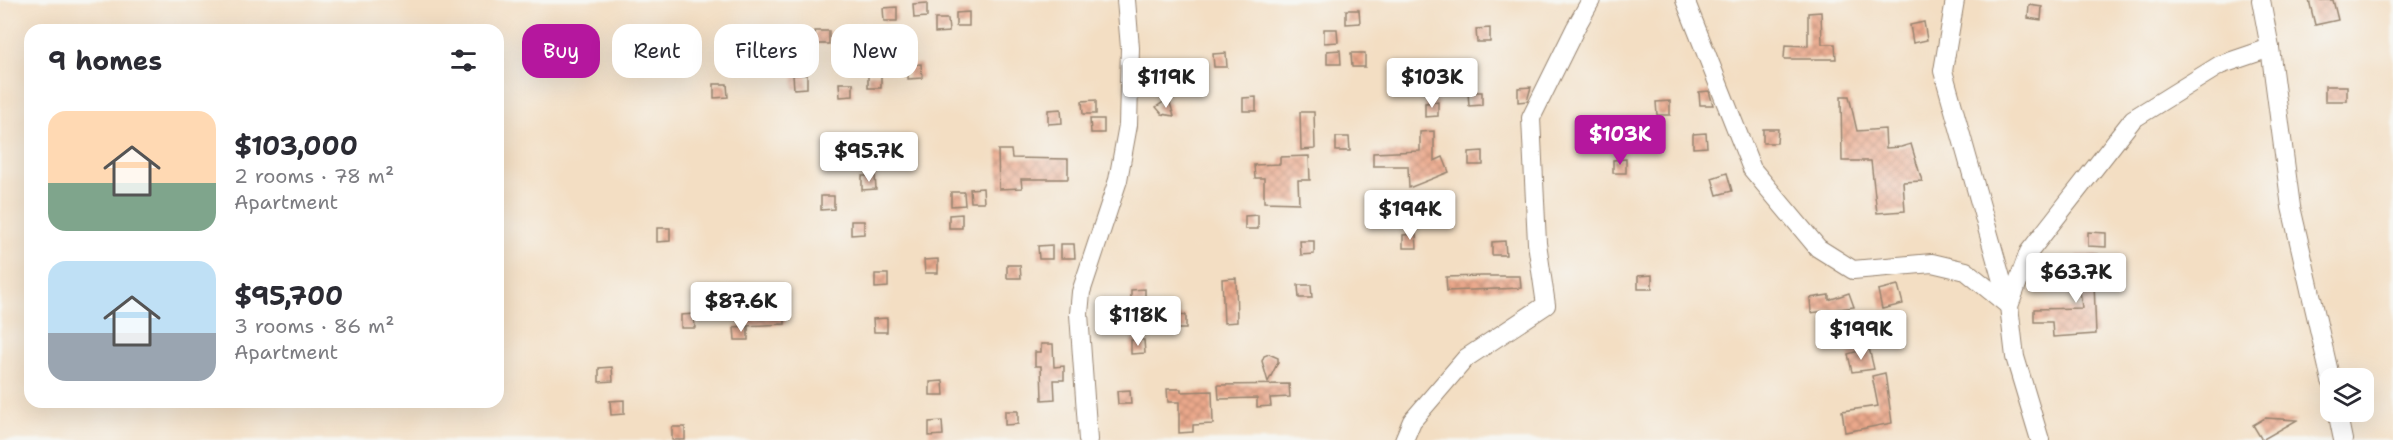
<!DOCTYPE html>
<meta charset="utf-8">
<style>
body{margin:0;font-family:"Shantell Sans",sans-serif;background:#f7f7f7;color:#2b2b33;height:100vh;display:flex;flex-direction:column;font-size:22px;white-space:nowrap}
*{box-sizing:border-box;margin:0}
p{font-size:20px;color:#7c7c81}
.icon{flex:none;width:33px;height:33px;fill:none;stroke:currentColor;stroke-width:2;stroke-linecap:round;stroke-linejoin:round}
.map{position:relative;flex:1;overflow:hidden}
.panel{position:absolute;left:24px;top:24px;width:480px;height:384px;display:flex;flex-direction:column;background:#fff;border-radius:18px;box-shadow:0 6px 24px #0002}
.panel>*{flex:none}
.guide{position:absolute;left:522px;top:24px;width:570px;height:54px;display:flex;gap:12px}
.buttons{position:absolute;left:2320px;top:368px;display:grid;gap:12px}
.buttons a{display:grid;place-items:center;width:54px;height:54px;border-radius:12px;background:#fff;box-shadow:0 6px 24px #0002;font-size:30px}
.price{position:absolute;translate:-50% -51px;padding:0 14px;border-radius:6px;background:#fff;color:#222;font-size:20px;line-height:39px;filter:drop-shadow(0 2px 3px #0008)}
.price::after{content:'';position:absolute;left:50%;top:36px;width:18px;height:14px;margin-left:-9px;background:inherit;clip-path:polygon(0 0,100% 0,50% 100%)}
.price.selected{background:#b5179e;color:#fff}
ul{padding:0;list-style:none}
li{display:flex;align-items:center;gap:18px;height:150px;padding:0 24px}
li span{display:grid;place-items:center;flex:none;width:168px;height:120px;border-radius:18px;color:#555}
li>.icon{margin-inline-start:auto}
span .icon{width:72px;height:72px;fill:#fffc;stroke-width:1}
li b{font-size:26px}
h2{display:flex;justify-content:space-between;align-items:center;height:72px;padding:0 24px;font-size:26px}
.tag{padding:0 21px;border-radius:18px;background:#fff;box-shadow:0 6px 24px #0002;font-size:21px;line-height:54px}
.tag.selected{background:#b5179e;color:#fff}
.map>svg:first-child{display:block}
</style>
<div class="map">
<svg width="2393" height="440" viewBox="0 0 2393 440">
<defs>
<pattern id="building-cross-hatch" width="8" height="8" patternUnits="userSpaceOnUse" patternTransform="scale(1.5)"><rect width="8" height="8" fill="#eba98c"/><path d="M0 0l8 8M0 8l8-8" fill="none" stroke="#c08a72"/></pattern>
</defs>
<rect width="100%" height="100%" fill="#f6f6f2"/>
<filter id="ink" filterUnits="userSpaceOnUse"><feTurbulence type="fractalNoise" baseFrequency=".0167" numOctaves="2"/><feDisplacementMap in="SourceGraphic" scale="12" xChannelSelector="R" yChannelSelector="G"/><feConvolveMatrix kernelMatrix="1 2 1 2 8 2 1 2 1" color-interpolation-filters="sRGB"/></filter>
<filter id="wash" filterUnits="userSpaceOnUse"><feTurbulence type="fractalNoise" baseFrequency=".008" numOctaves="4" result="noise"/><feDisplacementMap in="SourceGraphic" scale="24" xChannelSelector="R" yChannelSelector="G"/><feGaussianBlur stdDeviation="1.35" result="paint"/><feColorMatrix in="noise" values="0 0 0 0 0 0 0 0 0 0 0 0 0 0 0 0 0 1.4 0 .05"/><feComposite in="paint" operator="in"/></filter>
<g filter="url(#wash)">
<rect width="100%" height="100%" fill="#f3dec3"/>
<g id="blocks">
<g fill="url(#building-cross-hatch)">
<path d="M2309,0h24l5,20 -23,5z"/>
<path d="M927,3v14l-13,1 -1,-14z"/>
<path d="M2029,5l13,2 -1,13 -13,-2z"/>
<path d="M897,7v14h-13l-1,-13z"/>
<path d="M1346,10h13l1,13 -14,1z"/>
<path d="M969,12v14h-13v-13z"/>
<path d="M1821,12l1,32h13l1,15h-52l1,-14 23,1v-33z"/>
<path d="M935,19h13l1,13 -14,1z"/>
<path d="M1924,22l3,18 -14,3 -3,-18z"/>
<path d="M1490,28v14h-13l-1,-13z"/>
<path d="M1324,29h13l1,13 -14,1z"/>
<path d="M815,31h14v13h-13z"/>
<path d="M869,34h14v13l-13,1z"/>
<path d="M1340,50l1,14h-14v-13z"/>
<path d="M1226,53l1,14h-13l-1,-13z"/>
<path d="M1351,53h14v14h-13z"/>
<path d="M921,64l1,14 -14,1v-14z"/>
<rect x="868" y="74" width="13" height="14"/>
<path d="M1458,74l2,15 -14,1 -1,-14z"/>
<path d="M793,75h14v13l-13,1z"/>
<path d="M839,83h14v13l-13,1z"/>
<path d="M714,84h13l1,13 -14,1z"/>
<rect x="2325" y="86" width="22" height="15"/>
<path d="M1531,87l-4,14 -9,1v-14z"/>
<path d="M1709,91l4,14h-13l-1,-13z"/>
<path d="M1468,92h14v13l-13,1z"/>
<path d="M1841,96h8l8,35 28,-2 1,19 15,-1 10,-3 11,37 -19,1 2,29 -28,2 -6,-52h-29z"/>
<path d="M1256,97v14h-13v-13z"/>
<path d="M1096,100v14h-13l-1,-13z"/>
<path d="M1165,101l5,2 4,13 -12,-2 -6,-7z"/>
<path d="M1670,101v14h-13l-1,-13z"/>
<path d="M1438,102v14l-13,1v-14z"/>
<path d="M1061,109l1,14 -14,1v-14z"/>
<path d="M1300,112h14l1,37 -14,1z"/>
<path d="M1090,119h14v14h-13z"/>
<path d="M1763,129h15l-1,14h-14z"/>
<path d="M1434,131v30l9,-4 6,15 -40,16 -1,-22h-35v-13l47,-2v-19z"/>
<path d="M1706,133l1,14 -14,1v-14z"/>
<path d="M1336,137h13l1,14h-14z"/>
<path d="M844,150l1,14h-14v-13z"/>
<path d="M998,150h13l1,8 56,1v20h-47l1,9 -23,1z"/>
<path d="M1483,151v14h-14v-13z"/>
<path d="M1309,156l1,24h-12l1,23 -35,-1v-24h-9l-1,-13 26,-1v-7z"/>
<path d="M1626,159v14h-13v-13z"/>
<path d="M1727,173l5,18 -15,4 -5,-17z"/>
<path d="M862,176h13l1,13 -14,1z"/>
<path d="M983,188l1,14h-13l-1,-13z"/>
<path d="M951,192h13l1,13 -14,1z"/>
<path d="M821,196h13v13l-13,1z"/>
<path d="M962,214v14h-13v-13z"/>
<path d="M1258,215v14h-13v-13z"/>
<path d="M851,221h13v13l-13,1z"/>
<path d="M657,228h13v13l-13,1z"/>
<path d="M2088,232l18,1v14l-18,-1z"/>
<path d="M1416,234l1,14h-14v-13z"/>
<path d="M1300,241h14v13l-13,1z"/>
<path d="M1505,241l1,14h-14v-13z"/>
<path d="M1061,244h13l1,14h-14z"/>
<path d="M1052,245v14h-13l-1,-13z"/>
<path d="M2098,254l1,29h-5l2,51 -43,3 -1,-15h-18v-13l48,-1 -6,-53z"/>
<path d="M938,259v14h-13l-1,-13z"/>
<path d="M1007,265h13l1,13h-14z"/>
<path d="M875,274h13v13l-13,1z"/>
<path d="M1652,275v14h-14v-13z"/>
<path d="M1482,276h38l1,12 -74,3 -1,-14z"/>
<path d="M1236,278l1,44 -13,1 -2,-44z"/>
<path d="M1298,285h13l1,13h-13z"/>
<path d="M1898,285l5,19 -21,5 -4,-19z"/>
<path d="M1145,289v14l-14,1v-14z"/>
<path d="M1849,293l5,14 -43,6 -1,-15 19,-3v5z"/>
<path d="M743,304h14v7l28,-1v14l-41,2z"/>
<path d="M694,314l1,14h-14v-13z"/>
<path d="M1186,315v14h-13l-1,-13z"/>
<path d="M887,318v14h-13l-1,-13z"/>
<path d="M748,326v14h-13l-1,-13z"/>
<path d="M1131,340h13l1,13 -14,1z"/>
<path d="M1041,344h12l1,23 10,-1v14h-10l1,19 -13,1 -1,-34h-6v-14h6z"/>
<path d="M1869,348l5,21 -22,3 -4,-18z"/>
<path d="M1269,354l9,4v4l-10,20 -6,-21 2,-5z"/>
<path d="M612,367l1,14 -14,1v-14z"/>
<path d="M1885,373l7,50 -47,9 -3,-21 36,-5 -6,-30z"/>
<path d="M943,381l1,14h-14v-13z"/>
<path d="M1289,384l1,13 -20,1 1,8 -14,1v-9l-38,1 -1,-14z"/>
<path d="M1167,389h14v3l31,-1 1,33 -20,1v7l-14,1v-31h-11z"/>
<path d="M1130,390l1,14h-13l-1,-13z"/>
<path d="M624,400v14l-13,1 -1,-14z"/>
<path d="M1005,411h13v13l-13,1z"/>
<path d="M2265,418l32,2 -35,20 -9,-15z"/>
<path d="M942,421l1,14 -14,1v-14z"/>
<rect x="672" y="427" width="13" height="13"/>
</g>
</g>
</g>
<g filter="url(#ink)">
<use href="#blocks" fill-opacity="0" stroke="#978470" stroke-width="1.5"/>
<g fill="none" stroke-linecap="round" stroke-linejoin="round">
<defs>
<g id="street">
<path d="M1685,0l67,169 66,79 35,22 79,-7 34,8 43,35"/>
<path d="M1955,0l-12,71 66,235"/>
<path d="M2261,0l9,48 21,159 40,174"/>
<path d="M2337,411l6,29"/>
<path d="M1088,440l-9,-126 2,-22 37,-112 10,-55 2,-77 -4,-48"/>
<path d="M1404,440l8,-19 54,-63 80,-53 -9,-62 -6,-125 45,-91 15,-27"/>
<path d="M2040,440l-25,-83 -6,-51 20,-54 104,-133 87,-54 50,-17"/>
</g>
</defs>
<use href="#street" stroke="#978470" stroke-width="20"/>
<use href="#street" stroke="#fff" stroke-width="18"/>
</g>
</g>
</svg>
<div class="buttons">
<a><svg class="icon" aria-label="layers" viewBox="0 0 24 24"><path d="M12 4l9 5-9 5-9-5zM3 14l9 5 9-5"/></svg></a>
</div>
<b class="price" style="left:1166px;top:109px">$119K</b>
<b class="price" style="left:1432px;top:109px">$103K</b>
<b class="price selected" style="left:1620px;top:166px">$103K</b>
<b class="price" style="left:869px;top:183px">$95.7K</b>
<b class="price" style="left:1410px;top:241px">$194K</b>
<b class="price" style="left:2076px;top:304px">$63.7K</b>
<b class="price" style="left:741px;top:333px">$87.6K</b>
<b class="price" style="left:1138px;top:347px">$118K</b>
<b class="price" style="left:1861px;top:361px">$199K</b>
<div class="guide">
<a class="tag selected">Buy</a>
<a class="tag">Rent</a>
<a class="tag">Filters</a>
<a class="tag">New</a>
</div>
<section class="panel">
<h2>9 homes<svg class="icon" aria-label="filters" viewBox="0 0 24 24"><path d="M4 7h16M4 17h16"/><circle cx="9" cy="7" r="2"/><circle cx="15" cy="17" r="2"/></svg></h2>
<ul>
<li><span style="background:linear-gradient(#ffd9b3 60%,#7fa58c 0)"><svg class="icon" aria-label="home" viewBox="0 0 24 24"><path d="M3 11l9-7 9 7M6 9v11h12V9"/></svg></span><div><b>$103,000</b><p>2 rooms · 78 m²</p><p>Apartment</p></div></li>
<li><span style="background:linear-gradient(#bfe0f5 60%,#9aa5b1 0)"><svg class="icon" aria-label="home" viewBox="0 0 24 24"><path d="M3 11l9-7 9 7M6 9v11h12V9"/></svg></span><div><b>$95,700</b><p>3 rooms · 86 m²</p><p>Apartment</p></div></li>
</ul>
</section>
</div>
